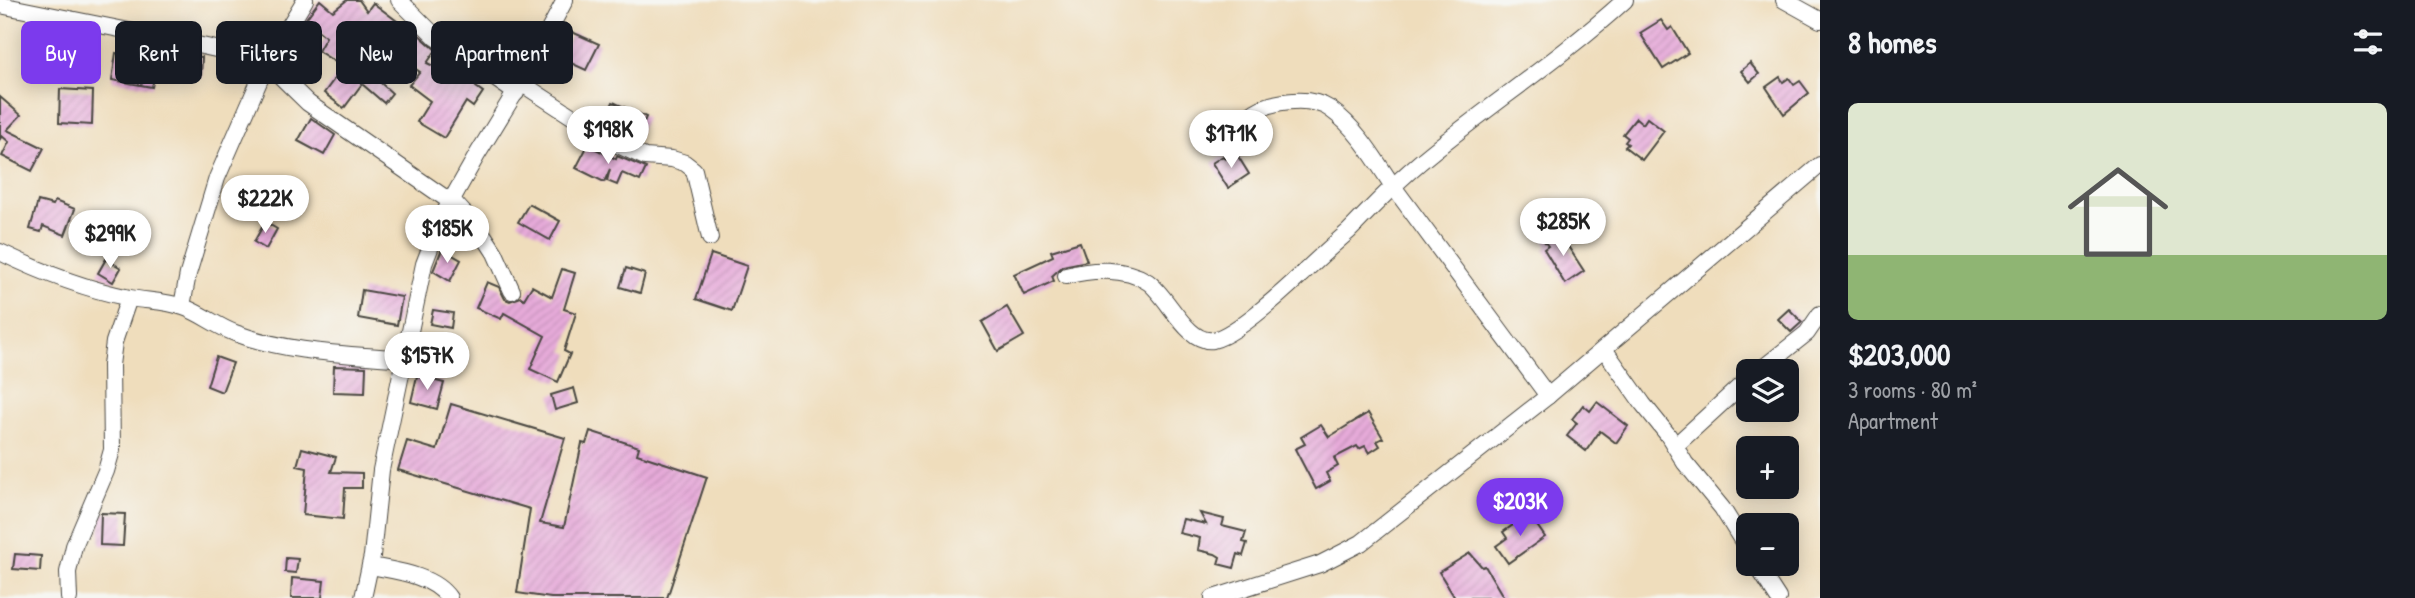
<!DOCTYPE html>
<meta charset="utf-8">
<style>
body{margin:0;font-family:"Patrick Hand",sans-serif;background:#20242c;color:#f1f3f6;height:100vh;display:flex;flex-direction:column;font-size:26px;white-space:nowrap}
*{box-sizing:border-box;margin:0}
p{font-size:23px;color:#9ea1a6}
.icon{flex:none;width:38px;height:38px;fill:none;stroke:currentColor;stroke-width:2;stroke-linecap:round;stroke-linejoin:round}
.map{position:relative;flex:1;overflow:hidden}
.drawer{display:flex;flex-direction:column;background:#171b24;width:595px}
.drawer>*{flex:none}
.banner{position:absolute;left:21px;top:21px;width:665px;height:63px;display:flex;gap:14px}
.tools{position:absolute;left:1736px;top:359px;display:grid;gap:14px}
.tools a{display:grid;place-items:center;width:63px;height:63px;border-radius:10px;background:#171b24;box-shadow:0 4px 18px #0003;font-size:35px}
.price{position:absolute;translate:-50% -60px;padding:0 16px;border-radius:24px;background:#fff;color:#222;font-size:23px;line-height:46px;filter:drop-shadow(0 2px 4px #0008)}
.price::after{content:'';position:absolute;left:50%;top:42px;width:21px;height:16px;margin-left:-10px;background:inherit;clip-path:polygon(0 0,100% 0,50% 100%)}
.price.current{background:#7c3aed;color:#fff}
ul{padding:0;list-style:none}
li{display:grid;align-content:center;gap:14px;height:371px;padding:0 28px}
li span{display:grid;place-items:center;height:217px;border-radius:10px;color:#555}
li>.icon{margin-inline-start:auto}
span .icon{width:126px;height:126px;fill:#fffc;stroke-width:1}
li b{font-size:30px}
h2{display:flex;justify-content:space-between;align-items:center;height:84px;padding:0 28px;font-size:30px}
.chip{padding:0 24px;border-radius:10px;background:#171b24;box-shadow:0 4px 18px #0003;font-size:24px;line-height:63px}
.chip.current{background:#7c3aed;color:#fff}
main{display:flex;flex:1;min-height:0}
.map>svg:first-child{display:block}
</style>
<main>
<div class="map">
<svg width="1820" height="598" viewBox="0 0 1820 598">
<defs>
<pattern id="building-hatch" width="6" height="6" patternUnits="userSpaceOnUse" patternTransform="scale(1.75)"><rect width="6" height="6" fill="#e6aad9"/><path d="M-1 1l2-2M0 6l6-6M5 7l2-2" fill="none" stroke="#c592ba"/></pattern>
</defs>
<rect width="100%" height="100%" fill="#f6f6f2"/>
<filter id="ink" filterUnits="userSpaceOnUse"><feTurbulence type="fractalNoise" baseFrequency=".0143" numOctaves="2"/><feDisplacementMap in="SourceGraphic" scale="14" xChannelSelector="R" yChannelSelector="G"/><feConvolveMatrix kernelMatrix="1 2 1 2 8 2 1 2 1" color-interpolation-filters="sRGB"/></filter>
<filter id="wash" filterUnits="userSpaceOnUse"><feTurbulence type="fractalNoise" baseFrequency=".00686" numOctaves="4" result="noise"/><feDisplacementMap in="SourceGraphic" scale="28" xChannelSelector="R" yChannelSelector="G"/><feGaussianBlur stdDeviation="1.57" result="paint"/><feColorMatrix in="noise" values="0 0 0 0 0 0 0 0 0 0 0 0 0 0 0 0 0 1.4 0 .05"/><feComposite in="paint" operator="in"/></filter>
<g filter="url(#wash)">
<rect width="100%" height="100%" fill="#efddbc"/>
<g id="blocks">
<g fill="url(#building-hatch)">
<path d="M320,0l13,11 14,-11h12l8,11 6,-8 44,33 1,-2 18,16 -9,13 23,11 4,-6 6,4 2,-3 18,12 -4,6 7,5 -10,15 -7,-5 -22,36 -27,-16 13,-21 -21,-16 11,-13 -32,-22 -16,25 20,18 -8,10 -22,-19 -18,24 -20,-15 19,-26 -25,-16 8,-14 -21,-17z"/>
<path d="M1661,20l7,10 4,-3 16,26 -25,16 -23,-36z"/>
<path d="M572,32l27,12 -13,26 -26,-12z"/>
<path d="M503,37l20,15 -10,14 4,3 -5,8 -25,-17z"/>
<path d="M116,53l55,10 1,-9 30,3 -1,20 -46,-4 -3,14 -40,-7z"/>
<path d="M1750,63l9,11 -9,8 -9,-11z"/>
<path d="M1780,77l3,5 6,-4 5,7 6,-4 9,12 -25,21 -18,-27z"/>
<path d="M60,89l33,2 -1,34 -33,-2z"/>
<path d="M0,97l21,18 -14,15 37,18 -12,23 -30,-15 7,-14 -7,-6 -2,3z"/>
<path d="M613,102l33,15 -10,24 -11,-4 1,-3 -23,-10z"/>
<path d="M311,118l24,17 -11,20 -26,-14z"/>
<path d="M1636,118l7,6 4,-6 17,13 -22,29 -17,-13 3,-3 -3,-2 3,-4 -5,-4z"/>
<path d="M588,145l28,14 1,-3 29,12 -6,13 -18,-8 -5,12 -10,-4 3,-12 -6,13 -28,-14z"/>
<path d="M1236,153l13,21 -21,14 -16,-25 11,-7 2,3z"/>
<path d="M38,201l15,4 2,-4 20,8 -10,26 -22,-9 -2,6 -11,-3z"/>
<path d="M529,204l31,17 -10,19 -32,-18z"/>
<path d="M265,222l12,7 -11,20 -12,-7z"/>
<path d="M1558,231l26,40 -19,13 -21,-35 4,-3 -4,-5z"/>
<path d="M1080,242l7,19 -24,5 -11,10 2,5 -30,14 -10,-21 39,-18 -2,-5z"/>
<path d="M442,249l19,11 -11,21 -17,-10z"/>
<path d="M711,254l36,12 -15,45 -36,-12z"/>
<path d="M106,259l15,9 -8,14 -15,-9z"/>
<path d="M626,268l19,6 -5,19 -20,-6z"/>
<path d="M562,269l13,4 -11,36 12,4 -12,38 6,3 -12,28 -28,-13 15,-33 -41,-23 -3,6 -25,-11 11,-26 12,5 6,12 5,2 11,-4 3,2 8,-13 20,11z"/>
<path d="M362,290l40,7 -5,28 -39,-7z"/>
<path d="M1007,307l17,29 -26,15 -16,-29z"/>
<path d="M1789,309l13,13 -11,10 -13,-13z"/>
<path d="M433,310l20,3 -2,15 -21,-4z"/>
<path d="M216,357l17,6 -11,29 -15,-6z"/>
<path d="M334,366l32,1 -1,26 -32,-1z"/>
<path d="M417,376l27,7 -7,26 -26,-7z"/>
<path d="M574,388l4,15 -23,7 -4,-15z"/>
<path d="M1597,402l31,24 -12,17 -16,-12 -14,20 -19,-15 10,-13 -5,-4 11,-14 7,6z"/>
<path d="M451,404l114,34 -25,85 24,4 18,-84 4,1 4,-13 49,16 -2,7 70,23 -40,121h-116l-34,-5 13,-84 -132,-39 9,-29 30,9z"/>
<path d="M1368,413l15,25 -6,3 3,5 -11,7 -4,-7 -6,3 -2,-3 -23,12 4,8 -12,7 4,8 -14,8 -21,-40 10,-5 -4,-7 20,-12 8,12z"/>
<path d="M302,448l34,9 -5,15 31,1v15h-17l-2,31 -40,-4 4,-47 -10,-2z"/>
<path d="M101,513l24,1 -2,32 -23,-1z"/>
<path d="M1200,513l24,6 -2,7 24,6 -3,10 4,1 -4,13 -5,-2 -4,14 -16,-4 2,-7 -5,-3 -17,-4 2,-12 -21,-5 4,-14 23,5z"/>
<path d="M1529,514l16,23 -37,26 -12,-17 11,-8 -4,-6z"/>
<path d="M1470,553l12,14 3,-1 19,32h-49l-16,-26z"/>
<path d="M15,554l26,2 -1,15 -27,-2z"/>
<path d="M286,558l12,1 -2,14 -11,-1z"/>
<path d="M292,578l32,3 -2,17h-31z"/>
</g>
</g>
</g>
<g filter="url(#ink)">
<use href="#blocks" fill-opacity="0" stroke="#484641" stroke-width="2"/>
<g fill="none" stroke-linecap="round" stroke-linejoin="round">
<defs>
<g id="street">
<path d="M399,0l38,38 79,55"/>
<path d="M1784,0l36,20"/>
<path d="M0,5l179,36 60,13 28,9 41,40 143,99"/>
<path d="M521,83l92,60 32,14 27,2 13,4 9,7 16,68"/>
<path d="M1232,139c5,-7 10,-16 16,-22 19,-17 61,-22 82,-8 27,19 45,50 62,76l156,211"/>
<path d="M452,200l30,33 13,20 17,38"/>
<path d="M0,252c41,20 85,37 130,46 17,3 37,3 53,9 18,6 33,19 52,26 53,20 112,21 168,26"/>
<path d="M1066,276c25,-7 59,-9 82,6 20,14 39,62 65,58 23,-5 71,-49 89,-66 15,-15 31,-29 47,-43 26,-27 51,-53 81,-77 64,-52 134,-98 195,-154"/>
<path d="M182,306l6,-32 29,-96 50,-115 38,-63"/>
<path d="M1604,349l39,55 25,31 17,28 37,45 26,42"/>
<path d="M1759,371l48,-38 13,-19"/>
<path d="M1675,446l73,-67"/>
<path d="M1756,564l22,34"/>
<path d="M370,566c26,5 63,9 79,32"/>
<path d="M69,598l-1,-26 6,-26 32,-75 6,-21 -1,-85 3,-23 15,-44"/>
<path d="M363,598l9,-42 9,-86 43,-206 18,-47 35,-62 44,-72 44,-83"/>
<path d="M1213,598l107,-34 41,-21 187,-147 272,-231"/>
</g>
</defs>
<use href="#street" stroke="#484641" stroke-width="18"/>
<use href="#street" stroke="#fff" stroke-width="16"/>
</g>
</g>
</svg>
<div class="tools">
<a><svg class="icon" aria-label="layers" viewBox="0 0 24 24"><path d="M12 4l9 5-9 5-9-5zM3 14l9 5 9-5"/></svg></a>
<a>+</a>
<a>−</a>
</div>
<b class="price" style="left:608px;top:166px">$198K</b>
<b class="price" style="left:1231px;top:170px">$171K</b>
<b class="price" style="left:265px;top:235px">$222K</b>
<b class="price" style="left:1563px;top:258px">$285K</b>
<b class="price" style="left:447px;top:265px">$185K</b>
<b class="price" style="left:110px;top:270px">$299K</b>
<b class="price" style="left:427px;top:392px">$157K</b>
<b class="price current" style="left:1520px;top:538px">$203K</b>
<div class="banner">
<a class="chip current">Buy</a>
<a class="chip">Rent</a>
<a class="chip">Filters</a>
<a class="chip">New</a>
<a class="chip">Apartment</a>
</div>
</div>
<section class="drawer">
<h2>8 homes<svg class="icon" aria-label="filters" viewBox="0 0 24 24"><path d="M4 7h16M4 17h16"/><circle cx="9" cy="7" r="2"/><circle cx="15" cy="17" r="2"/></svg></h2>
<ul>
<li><span style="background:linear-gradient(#dfe7d0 70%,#8fb573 0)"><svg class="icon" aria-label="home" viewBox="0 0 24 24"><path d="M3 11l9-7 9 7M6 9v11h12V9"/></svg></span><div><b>$203,000</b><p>3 rooms · 80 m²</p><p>Apartment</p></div></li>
</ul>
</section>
</main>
